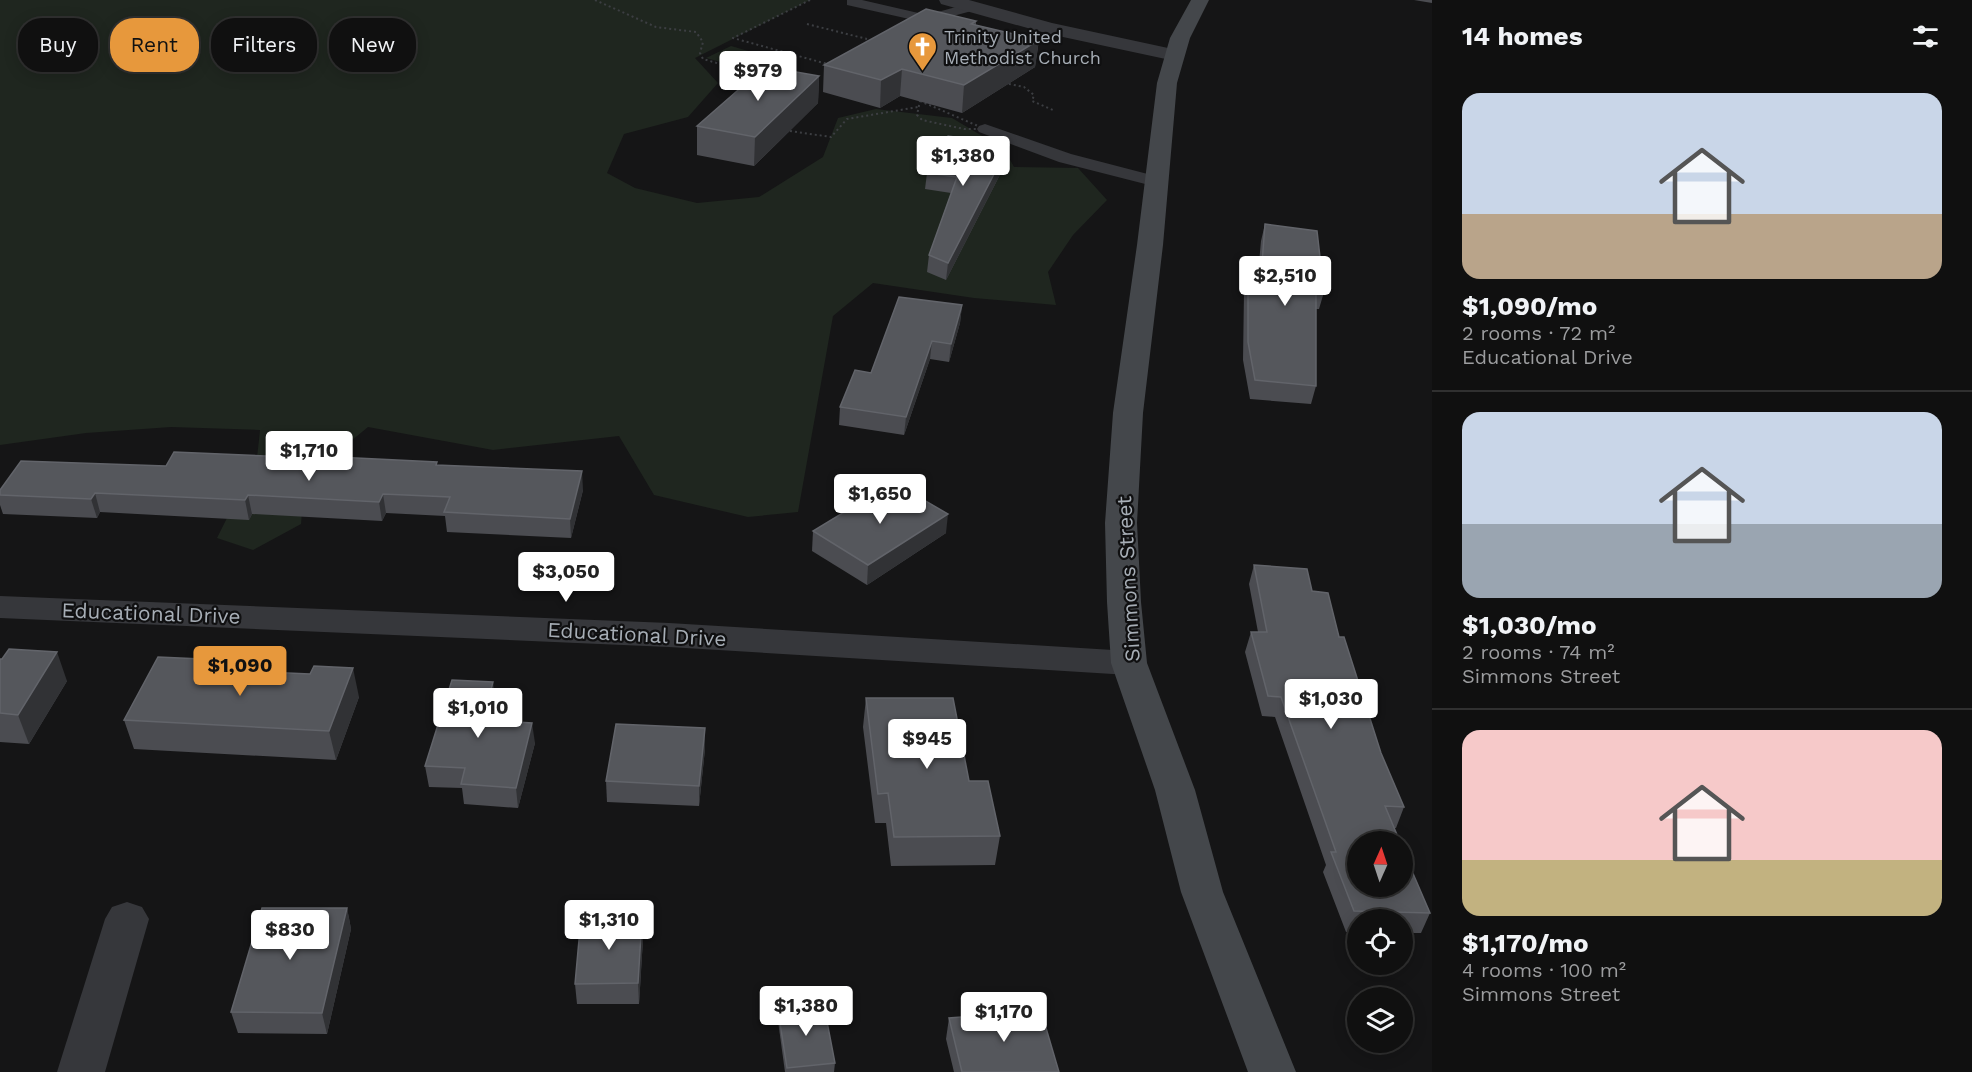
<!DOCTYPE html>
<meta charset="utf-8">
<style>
body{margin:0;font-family:"Work Sans",sans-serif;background:#191919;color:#f1f3f6;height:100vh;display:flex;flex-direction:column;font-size:22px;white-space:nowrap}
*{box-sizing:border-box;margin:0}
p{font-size:20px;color:#9c9d9f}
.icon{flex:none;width:33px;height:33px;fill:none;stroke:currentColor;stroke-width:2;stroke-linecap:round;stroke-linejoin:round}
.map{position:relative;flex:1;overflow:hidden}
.panel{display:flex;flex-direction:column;background:#101010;width:540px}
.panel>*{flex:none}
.banner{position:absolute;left:18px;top:18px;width:570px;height:54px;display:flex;gap:12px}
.needle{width:39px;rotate:3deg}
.tools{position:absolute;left:1347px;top:831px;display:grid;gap:12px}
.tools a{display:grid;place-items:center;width:66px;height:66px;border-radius:50%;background:#101010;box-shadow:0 3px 15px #0003,0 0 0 2px #303030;font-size:30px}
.price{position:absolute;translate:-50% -51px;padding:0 14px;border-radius:6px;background:#fff;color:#222;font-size:20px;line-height:39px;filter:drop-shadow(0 2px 3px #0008)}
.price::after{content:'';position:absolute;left:50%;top:36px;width:18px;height:14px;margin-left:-9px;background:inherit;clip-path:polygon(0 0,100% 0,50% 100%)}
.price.current{background:#e7983c;color:#111}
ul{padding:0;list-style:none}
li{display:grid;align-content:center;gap:12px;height:318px;padding:0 30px}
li+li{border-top:2px solid #303030}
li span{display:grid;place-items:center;height:186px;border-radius:18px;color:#555}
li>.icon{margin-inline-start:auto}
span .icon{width:108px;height:108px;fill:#fffc;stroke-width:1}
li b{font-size:26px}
h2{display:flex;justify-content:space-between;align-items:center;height:72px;padding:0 30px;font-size:26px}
.tag{padding:0 21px;border-radius:24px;background:#101010;box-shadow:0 3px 15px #0003,0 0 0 2px #303030;font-size:21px;line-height:54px}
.tag.current{background:#e7983c;color:#111}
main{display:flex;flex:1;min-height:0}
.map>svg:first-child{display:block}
</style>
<main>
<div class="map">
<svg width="1432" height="1072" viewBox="0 0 1432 1072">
<rect width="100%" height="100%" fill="#151516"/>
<g fill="#1f261f">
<path d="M0,0h810l-115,58 23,25 -30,34 -64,17 -17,39 28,15 62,15 62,-6 64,-40 15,-39 38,-9 76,9 52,31 10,18 64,1 29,32 -34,35 -25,37 8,33 -82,-7 -101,-15 -40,33 -35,196 -50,5 -94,-22 -35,-59 -126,14 -125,-23 -63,52 -4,45 -48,26 -36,-12 40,-80 3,-28 -89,-3 -85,6 -86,12z"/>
<path d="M731,46l56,16 -23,12 -58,-16z"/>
</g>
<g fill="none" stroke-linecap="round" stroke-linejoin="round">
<g stroke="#3c3e42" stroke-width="2" stroke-dasharray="2 3" stroke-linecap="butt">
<path d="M595,0l61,27 40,5 7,10 -3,11 3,6 55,16"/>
<path d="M810,0l-77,38 98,27"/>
<path d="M807,24l60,15"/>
<path d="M774,68l9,3"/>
<path d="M1004,83l20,4 10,8 -2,6 21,9"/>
<path d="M920,101l65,28h-21l-42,-9 -5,-5z"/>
<path d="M790,131l41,6 16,-18 71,-12"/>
</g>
<g fill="#36373b" fill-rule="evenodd">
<path d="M847,0h15l65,15 47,-13 7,4 -2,3 -52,14 -80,-18z"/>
<path d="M985,124l86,30 92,24 3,4 -3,4 -6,1 -98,-25 -80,-30 -2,-3 2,-3z"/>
</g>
<g fill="#36373b" fill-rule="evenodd">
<path d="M939,0h30l83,23 130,28 3,4 -3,4 -7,2 -126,-27 -108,-30z"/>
<path d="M0,596l669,27 460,28 13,3 5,9 -5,9 -13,3 -460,-28 -669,-29z"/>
<path d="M127,902l15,5 7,12 -44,153h-48l48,-153 7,-12z"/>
</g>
<path fill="#44474b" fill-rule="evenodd" d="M1191,0h18l-19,38 -13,45 -14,162 -20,168 -6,110 4,79 6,61 48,127 28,102 73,180h-48l-67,-180 -26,-102 -44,-127 -4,-61 -2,-79 8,-110 24,-168 20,-162 13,-45z"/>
</g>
<g fill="#4b4c51">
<path d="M1414,0h18v3z"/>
<path d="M976,21v4l63,15 -4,27 -73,46 -62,-17 -20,12 -57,-16 1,-27z"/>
<path d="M775,73l44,3 -1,27 -64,63 -57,-11v-29z"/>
<path d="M1007,161l-61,119 -19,-8 2,-17 22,-62 -26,-4 2,-16z"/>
<path d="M1265,224l59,68 -5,17h-3v77l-5,18 -61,-5 -7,-39 1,-68 4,-18 5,1 2,-12h4l2,-22z"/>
<path d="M962,305l-2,18 -11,39 -19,-3 -26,76 -65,-10 1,-18 31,-34z"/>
<path d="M438,465l145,25 -12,48 -124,-6 -2,-16 -59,-3 -4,8 -130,-7 -3,6 -149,-8 -3,6 -94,-4 -3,-9v-15l166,-24z"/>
<path d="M879,503l67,30 -79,52 -55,-34 1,-20z"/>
<path d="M1254,565l58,26 27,46 42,116 23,54 -8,21h-2l36,85 -9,20h-19v-13h-44v12h-12l-23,-60 3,-7 -51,-148 -13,-1 -17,-64 6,-20h7l-9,-48z"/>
<path d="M0,659l67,22 -38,63 -29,-2z"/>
<path d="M201,659l3,10 155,28 -23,63 -202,-11 -10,-29z"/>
<path d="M866,698l103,83 31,55 -5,29 -104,1 -5,-43h-11l-12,-96z"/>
<path d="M496,703l-5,17 44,23 -17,65 -54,-4 -2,-16 -33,-1 -4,-21z"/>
<path d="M705,728v21l-6,57 -92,-4 -1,-21z"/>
<path d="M347,908l4,21 -24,105 -89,-1 -7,-21z"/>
<path d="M643,939l-4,65h-62l-2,-20z"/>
<path d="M778,1010l57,53 -1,9h-49l-7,-51z"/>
<path d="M949,1018l110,54h-105l-8,-33z"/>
</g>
<g fill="#313235">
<path d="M1039,40l-4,27 -73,46 2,-28z"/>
<path d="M902,69l-2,27 -20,12 1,-28z"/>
<path d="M819,76l-1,27 -64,63 1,-29z"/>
<path d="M1009,145l-2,16 -61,119 2,-17z"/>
<path d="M962,305l-2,18 -11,39 2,-18z"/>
<path d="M932,341l-2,18 -26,76 2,-18z"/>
<path d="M582,471l1,19 -12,48 -1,-19z"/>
<path d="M95,493l5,19 -3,6 -6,-19z"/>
<path d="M383,494l3,19 -4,8 -3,-19z"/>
<path d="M248,495l4,19 -3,6 -4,-20z"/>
<path d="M948,514l-2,19 -79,52 1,-20z"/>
<path d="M57,652l10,29 -38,63 -11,-29z"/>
<path d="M201,659l8,29 -12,-19z"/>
<path d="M353,668l6,29 -23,63 -7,-29z"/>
<path d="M493,682l3,21 -11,37 -2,-20z"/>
<path d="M532,723l3,20 -17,65 -2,-20z"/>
<path d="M705,728v21l-6,57v-20z"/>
<path d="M347,908l4,21 -24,105 -5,-21z"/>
<path d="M642,918l1,21 -4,65 -1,-21z"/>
</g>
<g fill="#55575c" stroke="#62646a" stroke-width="1.5">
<path d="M926,9l50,12 -5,3 68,16 -75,45 -62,-16 -21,11 -57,-15z"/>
<path d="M779,69l40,7 -64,61 -58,-11 64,-56 14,3z"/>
<path d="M948,136l61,9 -61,118 -19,-8 28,-78 -30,-4z"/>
<path d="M1265,224l52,7 7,61 -8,-1v95l-61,-6 -7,-38v-68l8,1 -1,-12 7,1z"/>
<path d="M899,297l63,8 -11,39 -19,-3 -26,76 -66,-10 15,-37 16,3z"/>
<path d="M174,452l141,6 1,-2 121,6 -1,3 146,6 -12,48 -126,-7 6,-15 -67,-3 -4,8 -131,-7 -3,5 -150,-7 -4,6 -91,-4v-5l21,-29 145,5z"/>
<path d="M903,488l45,26 -80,51 -55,-34 56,-34 10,6z"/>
<path d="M1254,565l53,4 5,22 16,2 11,44h5l37,116 23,54 -19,-1 15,36h-42v44h44v-38l28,65 -76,-2 -23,-59h5l-55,-155 -13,-1 -17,-64h16z"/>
<path d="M9,649l48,3 -39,63 -18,-2v-54h2z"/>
<path d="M158,657l43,2 -4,10 113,5 4,-8 39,2 -24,63 -205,-11z"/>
<path d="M452,680l41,2 -10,38 49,3 -16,65 -55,-4 4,-16 -40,-2z"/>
<path d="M866,698h87l16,83h19l12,55 -106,1 -6,-44 -10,1z"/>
<path d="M616,724l89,4 -6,58 -93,-5z"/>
<path d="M262,908h85l-25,105 -91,-1z"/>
<path d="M581,918h61l-4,65 -63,1z"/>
<path d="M824,1006l11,57 -48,5 -9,-58z"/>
<path d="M1041,1011l18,61h-97l-13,-54z"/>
</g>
<defs>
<symbol id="church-pin" viewBox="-11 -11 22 30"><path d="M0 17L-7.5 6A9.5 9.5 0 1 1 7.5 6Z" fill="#e7983c" stroke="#101011"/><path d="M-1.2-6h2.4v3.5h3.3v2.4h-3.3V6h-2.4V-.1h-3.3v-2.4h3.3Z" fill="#fff"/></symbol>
</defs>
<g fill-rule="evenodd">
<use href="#church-pin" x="906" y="30" width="33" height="45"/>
</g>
<g text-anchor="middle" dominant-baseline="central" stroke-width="4.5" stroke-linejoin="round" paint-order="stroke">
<g font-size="18" fill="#a7aeb6" stroke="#101011" text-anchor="start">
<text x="944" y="36">Trinity United<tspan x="944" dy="21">Methodist Church</tspan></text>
</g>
<g font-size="21" fill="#a7aeb6" stroke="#101011">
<text transform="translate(1128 579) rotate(-93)">Simmons Street</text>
<text transform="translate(151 613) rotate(2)">Educational Drive</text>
<text transform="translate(637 634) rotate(3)">Educational Drive</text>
</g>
</g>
</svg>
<div class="tools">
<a><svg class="needle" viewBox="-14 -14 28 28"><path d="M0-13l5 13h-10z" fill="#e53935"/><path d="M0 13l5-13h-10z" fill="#9c9d9f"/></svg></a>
<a><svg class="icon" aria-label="locate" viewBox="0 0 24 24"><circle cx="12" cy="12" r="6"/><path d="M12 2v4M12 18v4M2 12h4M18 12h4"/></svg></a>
<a><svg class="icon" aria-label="layers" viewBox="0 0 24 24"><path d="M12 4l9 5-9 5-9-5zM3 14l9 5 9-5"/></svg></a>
</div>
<b class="price" style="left:758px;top:102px">$979</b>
<b class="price" style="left:963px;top:187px">$1,380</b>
<b class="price" style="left:1285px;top:307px">$2,510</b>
<b class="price" style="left:309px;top:482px">$1,710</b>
<b class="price" style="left:880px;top:525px">$1,650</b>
<b class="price" style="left:566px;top:603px">$3,050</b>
<b class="price current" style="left:240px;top:697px">$1,090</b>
<b class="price" style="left:1331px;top:730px">$1,030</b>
<b class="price" style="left:478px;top:739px">$1,010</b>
<b class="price" style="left:927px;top:770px">$945</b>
<b class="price" style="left:609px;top:951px">$1,310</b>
<b class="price" style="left:290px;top:961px">$830</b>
<b class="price" style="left:806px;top:1037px">$1,380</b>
<b class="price" style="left:1004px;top:1043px">$1,170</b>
<div class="banner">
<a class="tag">Buy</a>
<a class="tag current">Rent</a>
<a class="tag">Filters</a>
<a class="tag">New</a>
</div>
</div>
<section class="panel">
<h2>14 homes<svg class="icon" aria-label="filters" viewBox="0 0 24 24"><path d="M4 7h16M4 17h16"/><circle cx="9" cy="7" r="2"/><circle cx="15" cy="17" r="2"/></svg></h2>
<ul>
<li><span style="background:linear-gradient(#c9d6e8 65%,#b9a48a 0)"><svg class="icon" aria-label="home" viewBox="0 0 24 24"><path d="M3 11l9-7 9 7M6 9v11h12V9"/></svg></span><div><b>$1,090/mo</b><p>2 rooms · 72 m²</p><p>Educational Drive</p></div></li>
<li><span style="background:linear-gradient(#c9d6e8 60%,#9aa5b1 0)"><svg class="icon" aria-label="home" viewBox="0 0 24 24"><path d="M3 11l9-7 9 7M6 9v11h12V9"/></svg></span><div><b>$1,030/mo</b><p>2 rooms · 74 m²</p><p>Simmons Street</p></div></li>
<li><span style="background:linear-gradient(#f6c9c9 70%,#c2b280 0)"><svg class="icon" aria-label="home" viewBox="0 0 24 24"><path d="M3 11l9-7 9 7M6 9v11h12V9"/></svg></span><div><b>$1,170/mo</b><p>4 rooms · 100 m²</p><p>Simmons Street</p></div></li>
</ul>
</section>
</main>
